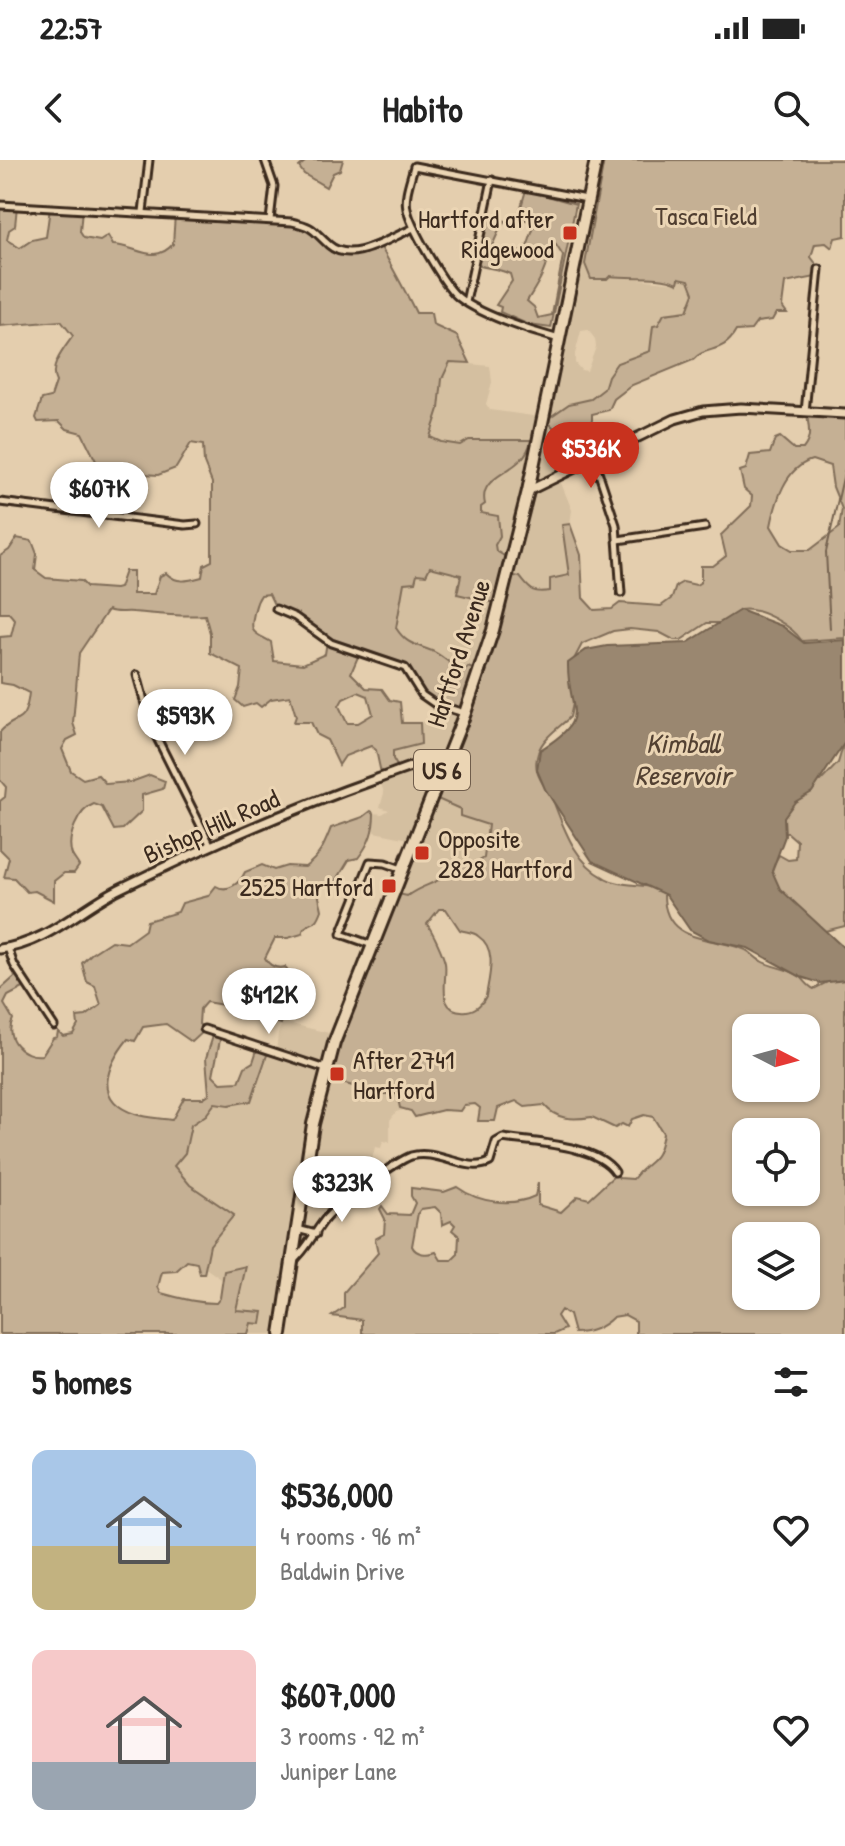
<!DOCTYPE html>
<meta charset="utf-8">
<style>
body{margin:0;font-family:"Patrick Hand",sans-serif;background:#f2f2f2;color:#222;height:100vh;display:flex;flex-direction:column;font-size:30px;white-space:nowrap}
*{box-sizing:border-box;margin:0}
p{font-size:26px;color:#767676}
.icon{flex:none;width:44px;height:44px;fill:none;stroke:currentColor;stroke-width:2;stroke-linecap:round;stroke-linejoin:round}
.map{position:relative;height:1174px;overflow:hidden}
.panel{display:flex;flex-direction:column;background:#fff;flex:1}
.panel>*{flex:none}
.needle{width:52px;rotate:96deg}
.tools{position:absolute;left:732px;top:854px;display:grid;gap:16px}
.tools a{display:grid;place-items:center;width:88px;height:88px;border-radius:16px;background:#fff;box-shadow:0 2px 6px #0004;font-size:40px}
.price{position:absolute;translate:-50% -68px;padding:0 18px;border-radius:28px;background:#fff;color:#222;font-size:26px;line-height:52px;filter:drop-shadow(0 2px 4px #0008)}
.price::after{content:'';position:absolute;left:50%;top:48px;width:24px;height:18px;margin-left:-12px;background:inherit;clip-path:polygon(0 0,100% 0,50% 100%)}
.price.selected{background:#c8321e;color:#fff}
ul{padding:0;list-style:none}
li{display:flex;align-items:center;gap:24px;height:200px;padding:0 32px}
li span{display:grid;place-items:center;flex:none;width:224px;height:160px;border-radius:16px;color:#555}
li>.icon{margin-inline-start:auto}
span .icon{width:96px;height:96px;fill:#fffc;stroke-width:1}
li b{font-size:34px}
h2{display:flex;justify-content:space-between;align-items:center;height:96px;padding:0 32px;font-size:34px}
.status{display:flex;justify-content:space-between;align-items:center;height:56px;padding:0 40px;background:#fff;direction:ltr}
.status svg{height:22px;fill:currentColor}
header{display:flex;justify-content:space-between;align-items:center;height:104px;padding:0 32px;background:#fff;font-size:36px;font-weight:700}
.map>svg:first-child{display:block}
</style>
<div class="status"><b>22:57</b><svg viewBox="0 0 49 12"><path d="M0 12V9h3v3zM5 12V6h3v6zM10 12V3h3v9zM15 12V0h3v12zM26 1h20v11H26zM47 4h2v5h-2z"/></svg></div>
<header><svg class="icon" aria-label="back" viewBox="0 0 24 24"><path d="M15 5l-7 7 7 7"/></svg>Habito<svg class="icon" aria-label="search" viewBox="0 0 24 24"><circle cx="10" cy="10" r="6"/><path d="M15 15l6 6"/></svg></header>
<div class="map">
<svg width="845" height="1174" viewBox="0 0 845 1174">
<rect width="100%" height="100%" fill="#e4ceae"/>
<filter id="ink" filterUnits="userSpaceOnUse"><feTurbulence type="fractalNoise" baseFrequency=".0125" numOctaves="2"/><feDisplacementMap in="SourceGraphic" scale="16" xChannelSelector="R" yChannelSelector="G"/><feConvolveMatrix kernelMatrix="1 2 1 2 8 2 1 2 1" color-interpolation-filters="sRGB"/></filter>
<g filter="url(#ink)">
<g fill="#d4bfa0" fill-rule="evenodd">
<path d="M573,100l12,4 6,15 19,-3 68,7 1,-5 10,2 5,12 -7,19 -12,1 -15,8 -10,30 -33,13 -9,13 -4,13 -13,10 -22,5 -22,17 16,7 6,12 -2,6 14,20 -22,12 13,32 -2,14 -8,1 8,50 -18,9 -2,7 -16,3 -13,-14 -13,-5 -3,-19 -9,-5 -15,-38 2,-17 6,-13 25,-16 9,-29 -13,4 -41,-2 -9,5 -19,-3 -11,-5 9,-28 3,-30 8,-17 40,4 2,16 -6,22 4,6 50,7zM588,170l7,9 1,8 -9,24 -6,-1 -6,-7v-9l6,-23z"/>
<path d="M429,407l33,8 -6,17 44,13 -21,67 -20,-3 -27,-18 -21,-6 -15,-17 8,-45z"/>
<path d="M434,544l30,9 -31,84 28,12 -1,7 28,9 1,10 -5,23 -11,7 -16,-1 -12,15 -15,7h-9l-14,11 -13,-4 20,-53 -40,-8 -1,-13 1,-6 8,1 7,-4 -9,-3 4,-14 -4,-13 13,-21 -1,-8 11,-5 16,-1 1,-22 8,-3z"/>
<path d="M283,862l54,13 -14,43 61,16h13l6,16 -7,2 -6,8v22l-7,-1 -2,7 -6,-1 -4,17 9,12 -59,42 -29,48 -14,68h-58h28l-1,-21 -11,-3 3,-42 -10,3 -5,10 -20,-14 6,-22 23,-28 -45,-34 -14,-17 11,-13 6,-28 15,-10 9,-12 14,2 22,-4 17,-49h8l2,-19z"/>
</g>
<g fill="#c5b094" stroke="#806d59" stroke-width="2" fill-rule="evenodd">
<path d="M307,0h36l-3,10 -7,3 -7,14 -22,-13 -5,-7z"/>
<path d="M604,0h241v76l-10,2 -3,10 -6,-5 -11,1 -4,13 6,8 -1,12 -31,6 -3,23 5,7h-11l-4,7 -15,2 -6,8 -15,1c-13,24 -30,14 -43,29l-61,25 -18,14 -5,11 -17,4v14l17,24 -28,14 -14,-20 2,-6 -6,-11h-8l-9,-9 23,-16 22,-5 13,-10 4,-13 9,-13 33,-12 3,-25 5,-1 6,-11 23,-3 7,-18 -5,-13 -10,-2 -1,5c-19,-9 -47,-4 -68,-7l-3,3h-16l-6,-15z"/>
<path d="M526,30l50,14 -25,124 -22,-3 -29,-13 1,-5 -5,-2 16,-24 -2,-7c-14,-7 -25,-5 -38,-11l11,-45 24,3 -6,5 -9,20 13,10 21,-6 8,-23 -5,-6 -11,-4zM556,85l7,11 -11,59 -14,3 -4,-11 -7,-6c10,-16 22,-33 21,-54z"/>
<path d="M0,45l17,1 -2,20 -6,4 -2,10 13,8 12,-8 14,-3 4,-29 32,2 -2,22 4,6 16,3 8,-5 5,9c22,0 41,21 60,-1l2,-30 95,7 41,6 28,23 11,1 27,-11c14,25 27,48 39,73h15l2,12 24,11 13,27 -20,-1 -8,17 -3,30 -9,28 11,5 19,3 9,-5h62c-6,35 -54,32 -46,64l-4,3v6l17,3 2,20 -5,9 1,6 15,9 -3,15 12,2c10,12 11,17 30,14v-12l19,-4 -7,-50 8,-1 11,31 2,43 11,12 18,-1 8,-6 41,3 11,-8 4,-12 7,-4 13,3 5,-3v-16h12l13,-10 -5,-21 30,-29 1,-10 -8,-7 -4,-18 6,-2 4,-14 20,-2 5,-14 5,-2 14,12h9c10,-12 5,-22 4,-36l38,1v224l-43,3c-10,-15 -43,-35 -62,-31l1,4 -12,9h-22l-26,17h-7l-15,-8 -29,-3 -17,2 -31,13 -11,21 3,34 -4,18c-10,10 -28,21 -32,36 -7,22 8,32 16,50 11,28 22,60 51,75 16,9 36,5 54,11l5,4c-1,52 49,43 82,57 6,3 9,8 15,11 12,7 28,7 40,16 5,5 7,9 13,12l31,-16v361h-209v-13l-11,-6 -12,2c-11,11 -24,16 -39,16l-5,-18 -8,-5 -4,6 8,13 -11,5h-189l-3,-1v-13l-30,-4 12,-8v-16l34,-39 -3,-14 9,-5 1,-15 -5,-10 2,-3 6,8 22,1 5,-12 -4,-7v-8l33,4 13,-5c22,16 55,20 78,9l3,-13v22l23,7 17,-16 11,3 27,-25 3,4 14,1c17,-22 25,-14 30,-46l-10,-16 -9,-2 -12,4 -4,8 -6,-3 -7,4 -23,-11c-20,3 -35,3 -48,-12l-19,2 -9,-6 -18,7 -3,13h-17l2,-13 -5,-4 -11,1 -4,6 -17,-1 -28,7 -4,-6 -11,-3 -3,-14h-14l-60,-16 71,-185 13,3c20,-15 31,-9 50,-32l16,1 11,-7 4,-33 -28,-9v-7l-27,-12 31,-81 -30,-12 -10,-8 -19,-27 -45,-17 -9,21 15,15 16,1 8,11 10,2 2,21h18l1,21 -28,7v8l7,12 -18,7 -6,-28 -5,-4 -26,10 -6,9 -12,-25 -10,-5 -6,-13h-17l2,-6 -6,-20 -19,3 -10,8 -5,-4 -13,4 -8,-7 5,-13 2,-18 -32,-16v-20l-5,-18c-25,2 -47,-1 -72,-3 -9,-1 -16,2 -25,-2l-29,43 -6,70 4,12 -10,5 -5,9 9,22 12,8 15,-4 8,9 25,-2 19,-7 15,6 -2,8 -21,6v16l-19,18 -9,1 -12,-23 -8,-3c-16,6 -28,34 -22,51 2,4 5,7 7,11l-5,7h-10l-10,8v20l-19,-10 -8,1 -13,-14 -10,-1 5,-19 -9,-9v-48l5,-4 1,-10 -6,-7v-48c16,-18 25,-4 29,-39l-16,-8 -13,-2v-46l11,-1 4,-16 -6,-7h-9v-57l9,-6 8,-12 15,3 5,13 -2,16 11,8 35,3 6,6 28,2 4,-1 6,-17h8v23h21l6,-18 6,-3c11,11 21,8 36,4l2,-12 8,-4v-78l-8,-20 -1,-18 -12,-2 -15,25 -18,7 -43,-3 -17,-7 -16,-32 -15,-4 -8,-8 -21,1 -2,-4 6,-19 9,-2 5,-15c-8,-15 8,-33 17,-46l-12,-15 -61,5zM812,300l18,6 3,21 9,22 -3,19 -29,22h-18l-10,-6 -11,-18c5,-25 14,-58 41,-66zM430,407l31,8 -4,19 43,10 -20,68 -12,-5 -3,4c-14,-4 -21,-15 -33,-20 -17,-7 -25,-6 -36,-23l8,-45 11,-1 2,-8 9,1zM269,434l7,15 18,8 33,24 -2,13 -22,10 -29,-3 -3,-19c-17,-10 -22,-8 -17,-29 2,-8 2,-11 7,-18zM358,532l10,4 5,18 -15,9h-11l-8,-17 4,-7zM439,749h7l14,21c6,2 14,2 18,6 20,13 11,41 8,60 -3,7 -10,14 -19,15 -33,3 -19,-33 -22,-48 -2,-9 -12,-31 -18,-39zM746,868h60v60h-60zM746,972h60v60h-60zM435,1047l6,6 1,12 9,-4 4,4 -3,5 7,6 -1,18 -6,6h-11l-5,-8c-8,3 -20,3 -24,-6l6,-33 3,-4zM746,1076h60v60h-60z"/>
<path d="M845,579v187l-20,5h-26l-33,-53 13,-23 9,5 8,-1 1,-18 -9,-8 -15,-1 2,-15 39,-36h7l17,-18z"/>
<path d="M371,651l3,2c0,17 -4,30 -16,45l-9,2 -14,23h-11c-9,13 -4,14 -2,27 -6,16 -7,10 -18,18l-2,6 -14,4h-13l-10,20c5,9 12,11 20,9l10,16 -14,41 -13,-4 -6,-15 -9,-5 -9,3 -5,12 -10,-9 -23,-4 -6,7 -1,15 6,6 -13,12 -26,-18 -23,3 -8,14 -7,-2c-21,26 -36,61 7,75 11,4 25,4 37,6l12,-22h19l6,-4 -3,-36 8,-25 7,2 -8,40 8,8 18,-1 6,-15 8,-5 4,-12 11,2 -17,49 -22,4 -14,-2 -9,12 -15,10 -6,28 -11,13 16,19 44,30 -24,30 -6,29h-4l-3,-11 -10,-2 -11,10 -14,1 -4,15 3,6c19,5 35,10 55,10l4,-5 4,-27 22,-5 -10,44 27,2 -2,12 -10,-1 -3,11h-248v-344l19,-17 8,13 -19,10 -4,8 9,15c-10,19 10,39 29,36l11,-17 4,-1 1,-6 5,5 10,-2 5,-9 -1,-8 9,-1 15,-11 -6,-19 -8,-4 -5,-19 9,-9 20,-13 16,2 18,-13 2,-9 31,-9 4,-9 26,-7 8,-10c12,7 24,-3 29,-14l17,-7 12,5 13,-4 18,1c16,-12 19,-22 26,-39l32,-11z"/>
</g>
<path fill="#9a876f" stroke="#74624f" stroke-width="2" d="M740,450l42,16 22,17 41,-3v102l-33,50 -17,10 -11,15 1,19 -13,35 8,18 65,60v31l-25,3 -19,-6 -53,-29 -39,-8 -19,-10 -24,-35 -74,-34 -47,-72 -8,-19 3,-20c54,-33 27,-39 28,-87l18,-13 21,-4 80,-3z"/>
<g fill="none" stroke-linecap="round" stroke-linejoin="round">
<path stroke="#74624f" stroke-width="2" d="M830,469l-4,-77 19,-83"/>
</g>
<path fill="#b09b81" stroke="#3b2a1e" stroke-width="2" d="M324,996l22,2 -2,12 -14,-2v5l-8,-1z"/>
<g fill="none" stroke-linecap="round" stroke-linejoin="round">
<defs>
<g id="street">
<path d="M265,0l9,26 -4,34"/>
<path d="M0,45l292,17c23,5 21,9 37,23 23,20 61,-8 85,-17"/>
<path d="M143,52l6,-52"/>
<path d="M466,142l26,-122"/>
<path d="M559,179c-26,-7 -84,-26 -103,-44 -13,-12 -46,-69 -49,-86 -3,-14 4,-30 7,-43l173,33"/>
<path d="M805,252l14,-143"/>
<path d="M594,299l22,66 5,68"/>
<path d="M0,342l185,23 12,-1"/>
<path d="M618,380l87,-13"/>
<path d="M276,449l19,8 36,26 74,25 17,27 13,9 29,9"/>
<path d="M137,515l14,51 60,120"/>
<path d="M372,785l-31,-11 29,-72 15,1 17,6"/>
<path d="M8,788l6,17 40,61"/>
<path d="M204,869l122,40"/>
<path d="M297,1069l19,5"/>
<path d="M292,1102c15,-12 22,-30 34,-44 12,-14 69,-56 85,-62 26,-8 56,18 79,6l6,-20 7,-4c32,5 93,6 112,34"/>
</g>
<g id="secondary">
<path d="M528,331l147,-72 28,-8 38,-3 104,6"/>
<path d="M0,789c47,-6 78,-39 119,-60 83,-41 170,-79 258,-110 23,-8 45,-18 70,-22"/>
</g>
<path id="highway" d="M281,1174l32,-210 21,-81 131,-330 28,-83 35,-139 68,-331"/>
</defs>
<use href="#street" stroke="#3b2a1e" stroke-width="11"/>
<use href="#secondary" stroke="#3b2a1e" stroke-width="13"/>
<use href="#highway" stroke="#3b2a1e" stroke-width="16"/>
<use href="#street" stroke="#ebd5b4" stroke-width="5"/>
<use href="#secondary" stroke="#ebd5b4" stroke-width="7"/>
<use href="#highway" stroke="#ebd5b4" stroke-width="10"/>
</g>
</g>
<g fill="#c8321e" stroke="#ebd5b4" stroke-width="3">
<rect x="562" y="65" width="16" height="16" rx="4"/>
<rect x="414" y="685" width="16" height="16" rx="4"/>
<rect x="381" y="718" width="16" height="16" rx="4"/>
<rect x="329" y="906" width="16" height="16" rx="4"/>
</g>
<g text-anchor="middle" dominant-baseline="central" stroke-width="6" stroke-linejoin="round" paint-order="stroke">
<rect fill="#ebd5b4" stroke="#705d4b" stroke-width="2" x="414" y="590" width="56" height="40" rx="6"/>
<g font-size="24" font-weight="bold" fill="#3b2a1e">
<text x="442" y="610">US 6</text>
</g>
<g font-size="26" fill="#503e30" stroke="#ebd5b4">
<text x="706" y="55">Tasca Field</text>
</g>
<g font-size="26" fill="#3b2a1e" stroke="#ebd5b4" text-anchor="end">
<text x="554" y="58">Hartford after<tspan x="554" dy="30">Ridgewood</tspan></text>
<text x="438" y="678" text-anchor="start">Opposite<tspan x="438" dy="30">2828 Hartford</tspan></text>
<text x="373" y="726">2525 Hartford</text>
<text x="353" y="899" text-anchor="start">After 2741<tspan x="353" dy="30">Hartford</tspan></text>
</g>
<g font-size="26" fill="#3b2a1e" stroke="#ebd5b4">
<text transform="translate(458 493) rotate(-72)">Hartford Avenue</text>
<text transform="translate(211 666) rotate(-24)">Bishop Hill Road</text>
</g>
<g font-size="28" font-style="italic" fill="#534132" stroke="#ebd5b4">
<text x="683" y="583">Kimball<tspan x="683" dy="32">Reservoir</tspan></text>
</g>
</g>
</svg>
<div class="tools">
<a><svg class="needle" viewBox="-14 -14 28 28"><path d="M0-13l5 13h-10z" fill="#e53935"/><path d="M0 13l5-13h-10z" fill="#767676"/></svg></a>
<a><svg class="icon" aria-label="locate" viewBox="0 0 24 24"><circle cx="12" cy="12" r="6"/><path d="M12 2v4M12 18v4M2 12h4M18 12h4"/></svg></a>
<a><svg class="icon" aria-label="layers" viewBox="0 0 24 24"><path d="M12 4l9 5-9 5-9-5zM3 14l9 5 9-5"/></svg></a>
</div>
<b class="price selected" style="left:591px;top:330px">$536K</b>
<b class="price" style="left:99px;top:370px">$607K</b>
<b class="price" style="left:185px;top:597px">$593K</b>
<b class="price" style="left:269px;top:876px">$412K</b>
<b class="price" style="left:342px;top:1064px">$323K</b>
</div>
<section class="panel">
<h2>5 homes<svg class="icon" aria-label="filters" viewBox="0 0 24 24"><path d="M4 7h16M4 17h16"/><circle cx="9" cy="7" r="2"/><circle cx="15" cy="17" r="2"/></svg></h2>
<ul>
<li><span style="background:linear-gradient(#a9c7e8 60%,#c2b280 0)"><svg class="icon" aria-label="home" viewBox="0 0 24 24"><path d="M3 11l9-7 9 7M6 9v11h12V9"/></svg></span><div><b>$536,000</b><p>4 rooms · 96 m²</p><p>Baldwin Drive</p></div><svg class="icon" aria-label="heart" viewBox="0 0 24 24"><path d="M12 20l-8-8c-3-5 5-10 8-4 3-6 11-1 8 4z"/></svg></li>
<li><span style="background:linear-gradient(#f6c9c9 70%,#9aa5b1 0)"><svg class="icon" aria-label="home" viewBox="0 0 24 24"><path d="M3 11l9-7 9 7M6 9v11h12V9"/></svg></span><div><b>$607,000</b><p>3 rooms · 92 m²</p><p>Juniper Lane</p></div><svg class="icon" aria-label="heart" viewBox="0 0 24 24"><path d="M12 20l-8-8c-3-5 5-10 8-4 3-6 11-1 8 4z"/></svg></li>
</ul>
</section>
